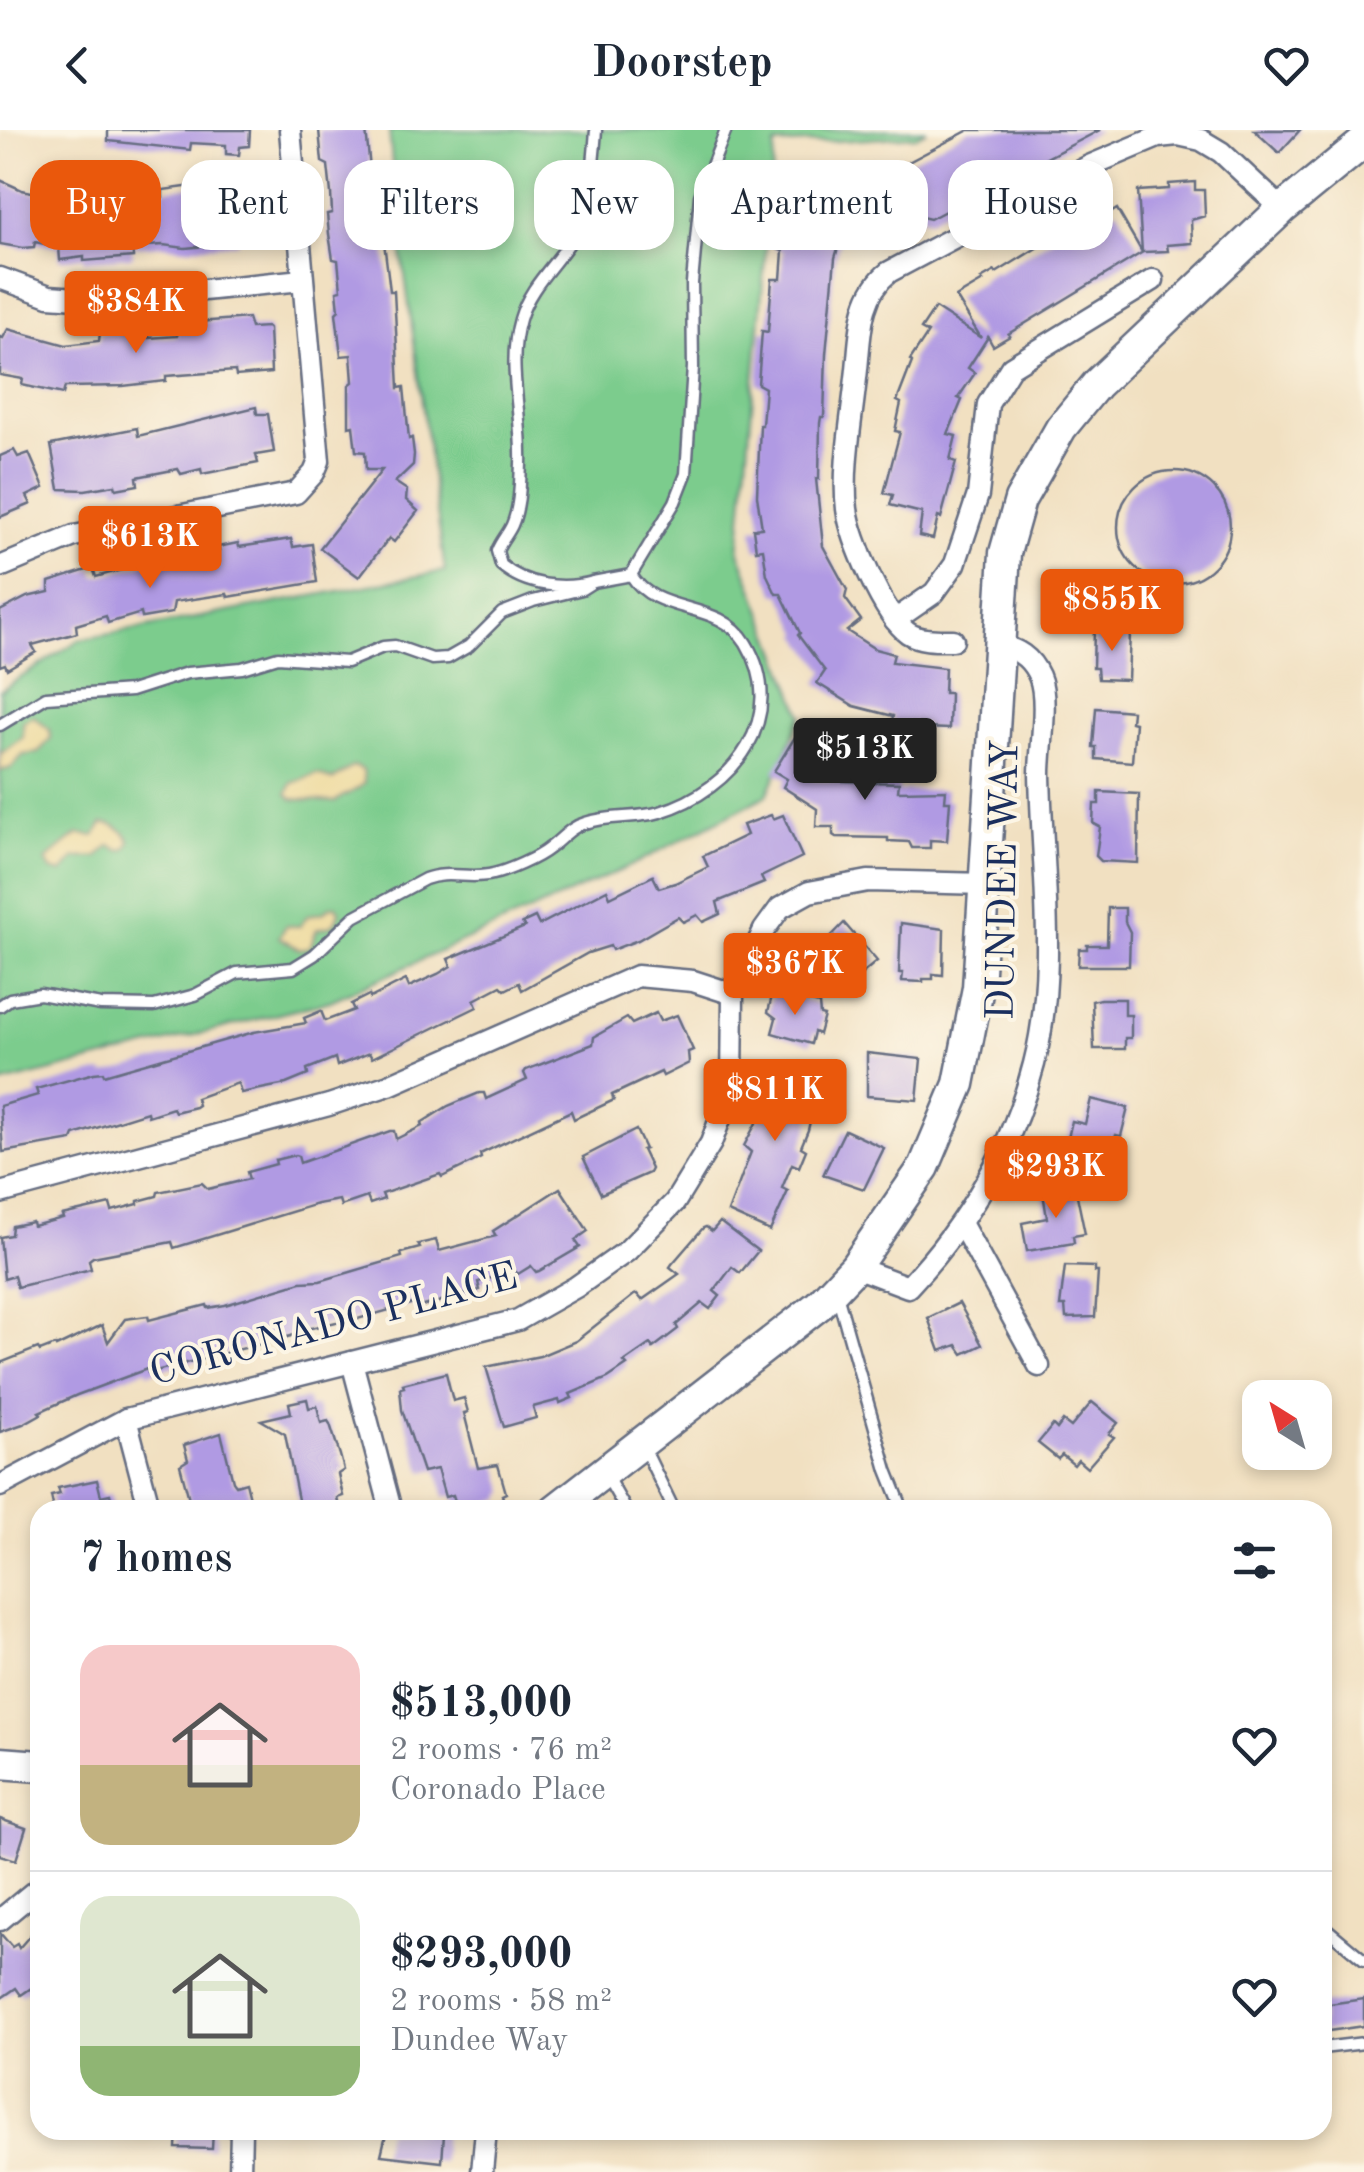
<!DOCTYPE html>
<meta charset="utf-8">
<style>
body{margin:0;font-family:"Old Standard TT",serif;background:#f6f6f7;color:#1f2937;height:100vh;display:flex;flex-direction:column;font-size:38px;white-space:nowrap}
*{box-sizing:border-box;margin:0}
p{font-size:32px;color:#747a83}
.icon{flex:none;width:55px;height:55px;fill:none;stroke:currentColor;stroke-width:2;stroke-linecap:round;stroke-linejoin:round}
.map{position:relative;flex:1;overflow:hidden}
.panel{position:absolute;left:30px;top:1370px;width:1302px;height:640px;display:flex;flex-direction:column;background:#fff;border-radius:30px;box-shadow:0 5px 15px #0003}
.panel>*{flex:none}
.guide{position:absolute;left:30px;top:30px;width:1305px;height:90px;display:flex;gap:20px}
.needle{width:65px;rotate:323deg}
.buttons{position:absolute;left:1242px;top:1250px;display:grid;gap:20px}
.buttons a{display:grid;place-items:center;width:90px;height:90px;border-radius:20px;background:#fff;box-shadow:0 5px 15px #0003;font-size:50px}
.price{position:absolute;translate:-50% -85px;padding:0 22px;border-radius:10px;background:#ea580c;color:#fff;font-size:32px;line-height:65px;filter:drop-shadow(0 2px 5px #0008)}
.price::after{content:'';position:absolute;left:50%;top:60px;width:30px;height:22px;margin-left:-15px;background:inherit;clip-path:polygon(0 0,100% 0,50% 100%)}
.price.selected{background:#222;color:#fff}
ul{padding:0;list-style:none}
li{display:flex;align-items:center;gap:30px;height:250px;padding:0 50px}
li+li{border-top:2px solid #e0e1e3}
li span{display:grid;place-items:center;flex:none;width:280px;height:200px;border-radius:30px;color:#555}
li>.icon{margin-inline-start:auto}
span .icon{width:120px;height:120px;fill:#fffc;stroke-width:1}
li b{font-size:42px}
h2{display:flex;justify-content:space-between;align-items:center;height:120px;padding:0 50px;font-size:42px}
.pill{padding:0 35px;border-radius:30px;background:#fff;box-shadow:0 5px 15px #0003;font-size:35px;line-height:90px}
.pill.selected{background:#ea580c;color:#fff}
header{display:flex;justify-content:space-between;align-items:center;height:130px;padding:0 50px;background:#fff;font-size:45px;font-weight:700}
.map>svg:first-child{display:block}
</style>
<header><svg class="icon" aria-label="back" viewBox="0 0 24 24"><path d="M15 5l-7 7 7 7"/></svg>Doorstep<svg class="icon" aria-label="heart" viewBox="0 0 24 24"><path d="M12 20l-8-8c-3-5 5-10 8-4 3-6 11-1 8 4z"/></svg></header>
<div class="map">
<svg width="1364" height="2042" viewBox="0 0 1364 2042">
<rect width="100%" height="100%" fill="#fcf5e5"/>
<filter id="ink" filterUnits="userSpaceOnUse"><feTurbulence type="fractalNoise" baseFrequency=".01" numOctaves="2"/><feDisplacementMap in="SourceGraphic" scale="20" xChannelSelector="R" yChannelSelector="G"/><feConvolveMatrix kernelMatrix="1 2 1 2 8 2 1 2 1" color-interpolation-filters="sRGB"/></filter>
<filter id="wash" filterUnits="userSpaceOnUse"><feTurbulence type="fractalNoise" baseFrequency=".0048" numOctaves="4" result="noise"/><feDisplacementMap in="SourceGraphic" scale="40" xChannelSelector="R" yChannelSelector="G"/><feGaussianBlur stdDeviation="2.25" result="paint"/><feColorMatrix in="noise" values="0 0 0 0 0 0 0 0 0 0 0 0 0 0 0 0 0 1.4 0 .05"/><feComposite in="paint" operator="in"/></filter>
<g filter="url(#wash)">
<rect width="100%" height="100%" fill="#f1e0c1"/>
<path fill="#7bcc8d" stroke="#4b7e76" stroke-width="2.5" d="M389,0h538l-11,6 -141,9 -36,407 63,163 -35,80 -137,71 -300,135 -330,83v-393l79,-51 366,-69 -47,-347z"/>
<g fill="#eeda9e" stroke="#84847e" stroke-width="2.5">
<path d="M33,586l17,14 1,8 -13,15 -15,2 -12,13 -11,3v-17l23,-17v-15z"/>
<path d="M354,636l9,4 1,13c-8,10 -20,10 -29,19l-43,-3 -5,-5 5,-11 26,-9 14,6z"/>
<path d="M102,694c11,-2 24,7 28,18l-4,7 -7,1 -9,-5 -12,12 -23,1 -13,15 -11,-3 -5,-9c3,-5 26,-22 32,-27l17,2z"/>
<path d="M331,776h5l3,5c-3,16 -8,15 -22,18l-7,18 -11,2 -20,-12 7,-11h14l8,-11 14,-2z"/>
</g>
<g id="blocks">
<g fill="#b09ae3">
<path d="M108,0h142l-1,16 -9,1 -1,8 -13,-1v-9l-35,-2 -1,7 -82,-9z"/>
<path d="M319,0h47l4,39h5l15,122h4l5,97 5,-1 5,52 3,-1 2,16 -1,11 -18,17 12,8 -1,10 12,11 -24,31 -5,-4 -30,39 -39,-29 62,-78h-16l-1,-18 -9,-1 -3,-25 -4,1v-42l4,-3 -2,-27 -10,1 -5,-43 3,-3 -2,-19 4,-1 -3,-30 -5,-1 -4,-25 -2,-20 5,-1 -1,-20 -3,-28 -6,-3z"/>
<path d="M969,0h131l-170,89 -8,-2 -22,12 -2,-3 -5,2 -5,-8 -22,12 -15,-27 -16,53 -9,96 -2,63h-3l-1,6 -1,56h-3l7,67 24,44 -2,8 16,22 -14,11 28,18 19,5 -2,8 53,6 -1,25h6l-1,36 -24,-1v-4l-33,-2 1,-6 -39,-10 -37,-23 8,-12 -27,-36 2,-2 -19,-39h-5l-9,-19 -4,-26 -7,1 -3,-21 9,-1 -5,-32 3,-71h2l3,-37 -7,-4 4,-53 6,1 4,-53h9l2,-28 -9,-3 4,-15 9,3 2,-9 41,12 -45,-43 18,-21 13,13 28,-15 5,8 9,-5 2,4 19,-10 3,6z"/>
<path d="M1254,0h46l-21,23z"/>
<path d="M0,50l22,10 29,6 -2,10 47,-5 1,5 66,-8v-8l30,-4 1,9 21,-1 4,-5 11,3 7,-7 10,-2 4,8 4,38 -3,3 -15,1 1,10 -53,5 -22,-3 -31,2 1,10 -49,4v-4l-24,3 -1,-13 -24,-5 -1,5 -11,1 -23,-4z"/>
<path d="M1195,52v8h9l1,26 -14,4 1,23 -25,2 1,6 -25,1 -135,82 2,2 -17,10 -5,-9 -20,31 7,5 -17,25 4,2 -14,34 8,2 -6,24 6,2 -15,56 -3,-1 -5,22 -14,-3 3,-23 -32,-8 3,-10 -9,-2 16,-61 -5,-1 6,-28 -4,-2 15,-39 -2,-2 18,-27 -7,-4 14,-21 46,30 -25,-41 27,-16 -2,-2 14,-8 1,2 107,-66 4,8 10,-6 25,43 -4,-61 31,-2v-5z"/>
<path d="M248,188l3,10 16,-1 2,2 2,44 -35,3 -1,-5 -69,5v5l-43,5 -58,1 -2,7 -41,-9 1,-6 -23,-4v-38l3,1 5,-9 58,16 33,-4 1,-8 48,-4 1,9 28,-2 2,-8 21,-1 -1,-5z"/>
<path d="M256,277l1,7h11l6,38 -18,3 2,8 -56,11 -1,-5 -20,5 -3,-5 -41,8 1,8 -22,4 -1,-4 -30,5 -26,-1 -8,-44 86,-17 1,8z"/>
<path d="M14,320l4,7 11,-4 15,35 -17,8 4,8 -31,13v-61z"/>
<circle cx="1174" cy="397" r="56"/>
<path d="M291,409l2,8 19,-3 5,38 -89,15 -1,-3 -53,8 -2,11 -30,5 -1,-5 -33,10 -2,-7 -30,9 1,8 -45,12 4,7 -29,17 -2,-5 -5,2v-55l27,-14 22,-5v-10l44,-14 3,9 51,-14 2,-4 70,-9 -1,-3 20,-4 1,4z"/>
<path d="M1094,499h31v3l5,1 -2,47 -30,-1 -1,-11h-4z"/>
<path d="M1096,578l36,3 -1,11 4,1 -3,39 -36,-3v-12h-3z"/>
<path d="M795,607l32,20 -16,23 88,3 -1,8 48,-1 -1,11h5l-3,40 -17,-1v8h-18l-3,-6 -21,-1v-3l-52,-1 -3,-2v-8h-17l1,-18 -34,-22 4,-8 -13,-8z"/>
<path d="M1099,662l40,2 -1,69 -37,-2 -5,-5 4,-29 -7,-4 1,-19h5z"/>
<path d="M771,685l2,4 10,-4 19,42 -41,20 3,6 -47,19 3,12 -17,8 -6,-7 -14,7 -5,-5 -40,23 -26,10 -2,-4 -22,7 -66,37 -3,-7 -14,7 -4,-4 -27,14 3,7 -105,51 -3,-5 -32,13 -2,-8 -28,11 1,6 -22,9 -45,9 -3,-10 -42,15 2,7 -3,2 -20,5 -2,-4 -25,8 -1,-4 -73,23 -2,5 -69,12 -3,-46 38,-11 -2,-6 58,-16 9,-1 1,3 150,-43 52,-9 -2,-5 17,-7 4,10 29,-11 -3,-6 18,-9 1,3 36,-18 3,7 29,-13 13,-8 -3,-7 77,-32 -3,-4 13,-6 4,8 68,-35 3,7 43,-21 6,12 16,-5 33,-16 -5,-11 44,-21 -4,-10z"/>
<path d="M1108,778h17v14l5,10 -1,34h-51l1,-17h8v-4h20z"/>
<path d="M844,793l33,38 -33,28 -31,-34z"/>
<path d="M901,793l43,6 -1,46 -10,-1v5h-10v3l-21,-1 1,-8h-4z"/>
<path d="M773,862l46,12 1,11 4,1 -5,18 -5,-2 -3,12 -39,-11 4,-15 -8,-6z"/>
<path d="M1100,869h25v16h6v23h-6v11h-31l-2,-48z"/>
<path d="M656,883l4,8 17,-6 16,35 -5,2 1,11 -26,13 -2,-4 -49,23 2,5 -40,19 -3,-8 -91,43 1,4 -39,19 -2,-3 -58,20 2,5 -14,5 -3,-7 -26,9 -2,-6 -22,4 -143,44 -2,-6 -79,15 -4,3 2,9 -74,18 -3,-11 -10,3 -4,-42 11,-2 1,-9 20,-4 1,4 30,-8 -1,-3 48,-11 2,7 26,-7v-3l19,-5 1,-4 44,-9 6,6 41,-10 -2,-7 29,-8 -1,-4 20,-5 3,1 2,7 90,-32h4l2,8 26,-13 -1,-3 27,-17 31,-13h5l2,6 41,-19 -3,-7 2,-3 67,-26 1,-7 33,-19 5,6z"/>
<path d="M867,923l54,6 -4,41 -50,-4z"/>
<path d="M763,933l57,16 -12,51 -7,17 5,3 -7,17 -7,-3 -10,24 6,3 -18,40 -42,-19 23,-60 -7,-6 23,-44 -4,-1 4,-15 -9,-2z"/>
<path d="M1091,969l37,9 -7,28 -5,-1 -6,20 -44,-8 6,-26 13,3z"/>
<path d="M636,1000l9,19 -3,1 9,19 -2,4 -48,21 -18,-37z"/>
<path d="M845,1000l39,18 -20,41 -41,-14z"/>
<path d="M1075,1056l10,48 -12,2 1,7 -47,8 -5,-28 25,-5 -4,-25z"/>
<path d="M560,1058l28,43 -13,9 5,7 -41,24 -3,1 -5,-6 -13,8 -3,-3 -37,11 2,8 -46,13 -19,5 -1,-5 -74,21 -4,-2 -29,7 -16,7 -143,37 -1,-4 -70,26 -38,17 2,2 -18,10 -23,8v-69l38,-15 2,3 15,-6 1,2 46,-22 6,17 17,-23 23,-3 1,4 58,-15 1,3 17,-3 76,-23 19,-1 82,-24 -1,-4 19,-5 -2,-4 18,-4 3,11 57,-15 -3,-5z"/>
<path d="M720,1092l38,29 -18,22 -8,-6 -18,24 6,5 -10,13 -8,-6 -26,22 2,4 -25,19 -3,-4 -26,18 3,3 -19,13 -38,16 2,4 -12,5 -1,-3 -26,7 3,11 -32,9 -18,-60 54,-11 36,-15 58,-46 3,-1 5,6 37,-26 -9,-7 2,-3 31,-36 3,-1 6,4z"/>
<path d="M1065,1136l30,1v5h3l-3,45 -29,1 -1,-12h-5z"/>
<path d="M959,1173l23,42 -19,9 -6,-9 -17,6 -12,-33z"/>
<path d="M446,1243l7,28 11,-3 4,14 -4,1 14,55 20,-3 8,28 -4,2 1,3 -31,10 1,2h-15l-5,-15 -8,2 -8,-28 -14,3 -21,-62 -2,-22 4,-1 -1,-3z"/>
<path d="M307,1269l2,9 8,-2 4,17 7,-2 2,3 10,31 4,15 -6,4 5,22 -6,2 3,12h-40l-15,-76 -24,-14 30,-7 -2,-10z"/>
<path d="M1092,1272l26,21 -9,11 5,3 -27,31 -9,-8 -4,5 -12,-10 -4,4 -20,-16 15,-18 4,4 6,-8 8,6z"/>
<path d="M221,1303l12,48 3,4 10,-3 7,28h-61l-12,-45 8,-5 -4,-15z"/>
<path d="M97,1350l4,16 9,-2 4,16h-60l-3,-14 9,-2 -2,-6z"/>
<path d="M0,1689l26,9 -10,32 -16,-5z"/>
<path d="M40,1794v58l-19,13 -5,-7 -16,11v-66l12,14 5,-3 2,4z"/>
<path d="M1364,1869v27l-42,6v-27z"/>
<path d="M177,2000h36l-1,19 -36,-1z"/>
<path d="M387,2000h49v3l8,1 -2,28 -61,-7z"/>
</g>
</g>
</g>
<g filter="url(#ink)">
<use href="#blocks" fill-opacity="0" stroke="#666d81" stroke-width="2.5"/>
<g fill="none" stroke-linecap="round" stroke-linejoin="round">
<defs>
<g id="lane">
<path d="M593,452l38,-7"/>
<path d="M0,595l46,-28 85,-6 56,-18 55,-5 36,-11 69,5 36,-15 12,-1 37,13 16,-1 21,-12 33,-33 31,-12 49,-12 11,-7c-30,8 -68,4 -92,-17l-4,-14c4,-10 11,-17 15,-26 8,-18 8,-42 9,-61 2,-49 -15,-97 -1,-145 9,-31 33,-52 50,-77 21,-32 23,-75 26,-112"/>
<path d="M0,876l10,-7 30,-5 61,11 53,1 41,-11 42,-22 56,-5 21,-13 40,-38 71,-38c23,-9 45,1 68,-5 14,-3 44,-16 55,-25 13,-9 22,-22 37,-26 24,-8 51,-4 75,-11 74,-22 130,-96 86,-169 -27,-44 -89,-26 -115,-68l44,-73 11,-28 7,-107 -1,-84 8,-87 26,-66"/>
<path d="M837,1164l50,176 16,40"/>
<path d="M644,1318l30,62"/>
<path d="M607,1347l19,33"/>
<path d="M1322,1795l42,35"/>
<path d="M1322,1918l42,-5"/>
</g>
<g id="street">
<path d="M0,148l49,18 57,4 196,-20"/>
<path d="M0,437l74,-31 222,-43 18,-20 5,-12 -29,-331"/>
<path d="M895,490l39,-27 21,-29 23,-69 10,-91 23,-37 142,-87"/>
<path d="M953,510c-14,0 -33,1 -45,-7 -25,-18 -57,-94 -61,-124 -5,-39 5,-91 9,-131 5,-37 1,-81 33,-106l200,-106 69,-29 20,-2 23,5 20,12 61,57"/>
<path d="M0,1063l329,-88 60,-20 248,-109 56,5 40,13"/>
<path d="M961,1093l78,143"/>
<path d="M855,1137l53,20c60,-64 104,-138 126,-223 24,-93 8,-195 6,-290 0,-26 9,-76 -1,-98 -8,-18 -22,-29 -41,-29"/>
<path d="M352,1232l39,148"/>
<path d="M126,1289l24,91"/>
<path d="M0,1356l126,-67 392,-99 58,-33 51,-36 48,-49 36,-59 21,-56 1,-93 31,-64 16,-22 29,-16 59,-11 118,3"/>
<path d="M0,1790l40,-33"/>
<path d="M240,2042l1,-42"/>
<path d="M482,2042l4,-42"/>
</g>
<g id="secondary">
<path d="M555,1380l264,-205 36,-38 69,-100 35,-83 19,-96 27,-435 15,-53 41,-72 36,-44 185,-175 82,-67"/>
<path d="M0,1633l40,3"/>
</g>
</defs>
<use href="#lane" stroke="#666d81" stroke-width="15"/>
<use href="#street" stroke="#666d81" stroke-width="25"/>
<use href="#secondary" stroke="#666d81" stroke-width="35"/>
<use href="#lane" stroke="#fff" stroke-width="10"/>
<use href="#street" stroke="#fff" stroke-width="20"/>
<use href="#secondary" stroke="#fff" stroke-width="30"/>
</g>
</g>
<g text-anchor="middle" dominant-baseline="central" stroke-width="8" stroke-linejoin="round" paint-order="stroke">
<g font-size="40" fill="#1b2f5e" stroke="#fcf5e5">
<text transform="translate(1005 750) rotate(-89)">DUNDEE WAY</text>
<text transform="translate(334 1196) rotate(-15)">CORONADO PLACE</text>
</g>
</g>
</svg>
<div class="buttons">
<a><svg class="needle" viewBox="-14 -14 28 28"><path d="M0-13l5 13h-10z" fill="#e53935"/><path d="M0 13l5-13h-10z" fill="#747a83"/></svg></a>
</div>
<b class="price" style="left:136px;top:226px">$384K</b>
<b class="price" style="left:150px;top:461px">$613K</b>
<b class="price" style="left:1112px;top:524px">$855K</b>
<b class="price selected" style="left:865px;top:673px">$513K</b>
<b class="price" style="left:795px;top:888px">$367K</b>
<b class="price" style="left:775px;top:1014px">$811K</b>
<b class="price" style="left:1056px;top:1091px">$293K</b>
<div class="guide">
<a class="pill selected">Buy</a>
<a class="pill">Rent</a>
<a class="pill">Filters</a>
<a class="pill">New</a>
<a class="pill">Apartment</a>
<a class="pill">House</a>
</div>
<section class="panel">
<h2>7 homes<svg class="icon" aria-label="filters" viewBox="0 0 24 24"><path d="M4 7h16M4 17h16"/><circle cx="9" cy="7" r="2"/><circle cx="15" cy="17" r="2"/></svg></h2>
<ul>
<li><span style="background:linear-gradient(#f6c9c9 60%,#c2b280 0)"><svg class="icon" aria-label="home" viewBox="0 0 24 24"><path d="M3 11l9-7 9 7M6 9v11h12V9"/></svg></span><div><b>$513,000</b><p>2 rooms · 76 m²</p><p>Coronado Place</p></div><svg class="icon" aria-label="heart" viewBox="0 0 24 24"><path d="M12 20l-8-8c-3-5 5-10 8-4 3-6 11-1 8 4z"/></svg></li>
<li><span style="background:linear-gradient(#dfe7d0 75%,#8fb573 0)"><svg class="icon" aria-label="home" viewBox="0 0 24 24"><path d="M3 11l9-7 9 7M6 9v11h12V9"/></svg></span><div><b>$293,000</b><p>2 rooms · 58 m²</p><p>Dundee Way</p></div><svg class="icon" aria-label="heart" viewBox="0 0 24 24"><path d="M12 20l-8-8c-3-5 5-10 8-4 3-6 11-1 8 4z"/></svg></li>
</ul>
</section>
</div>
